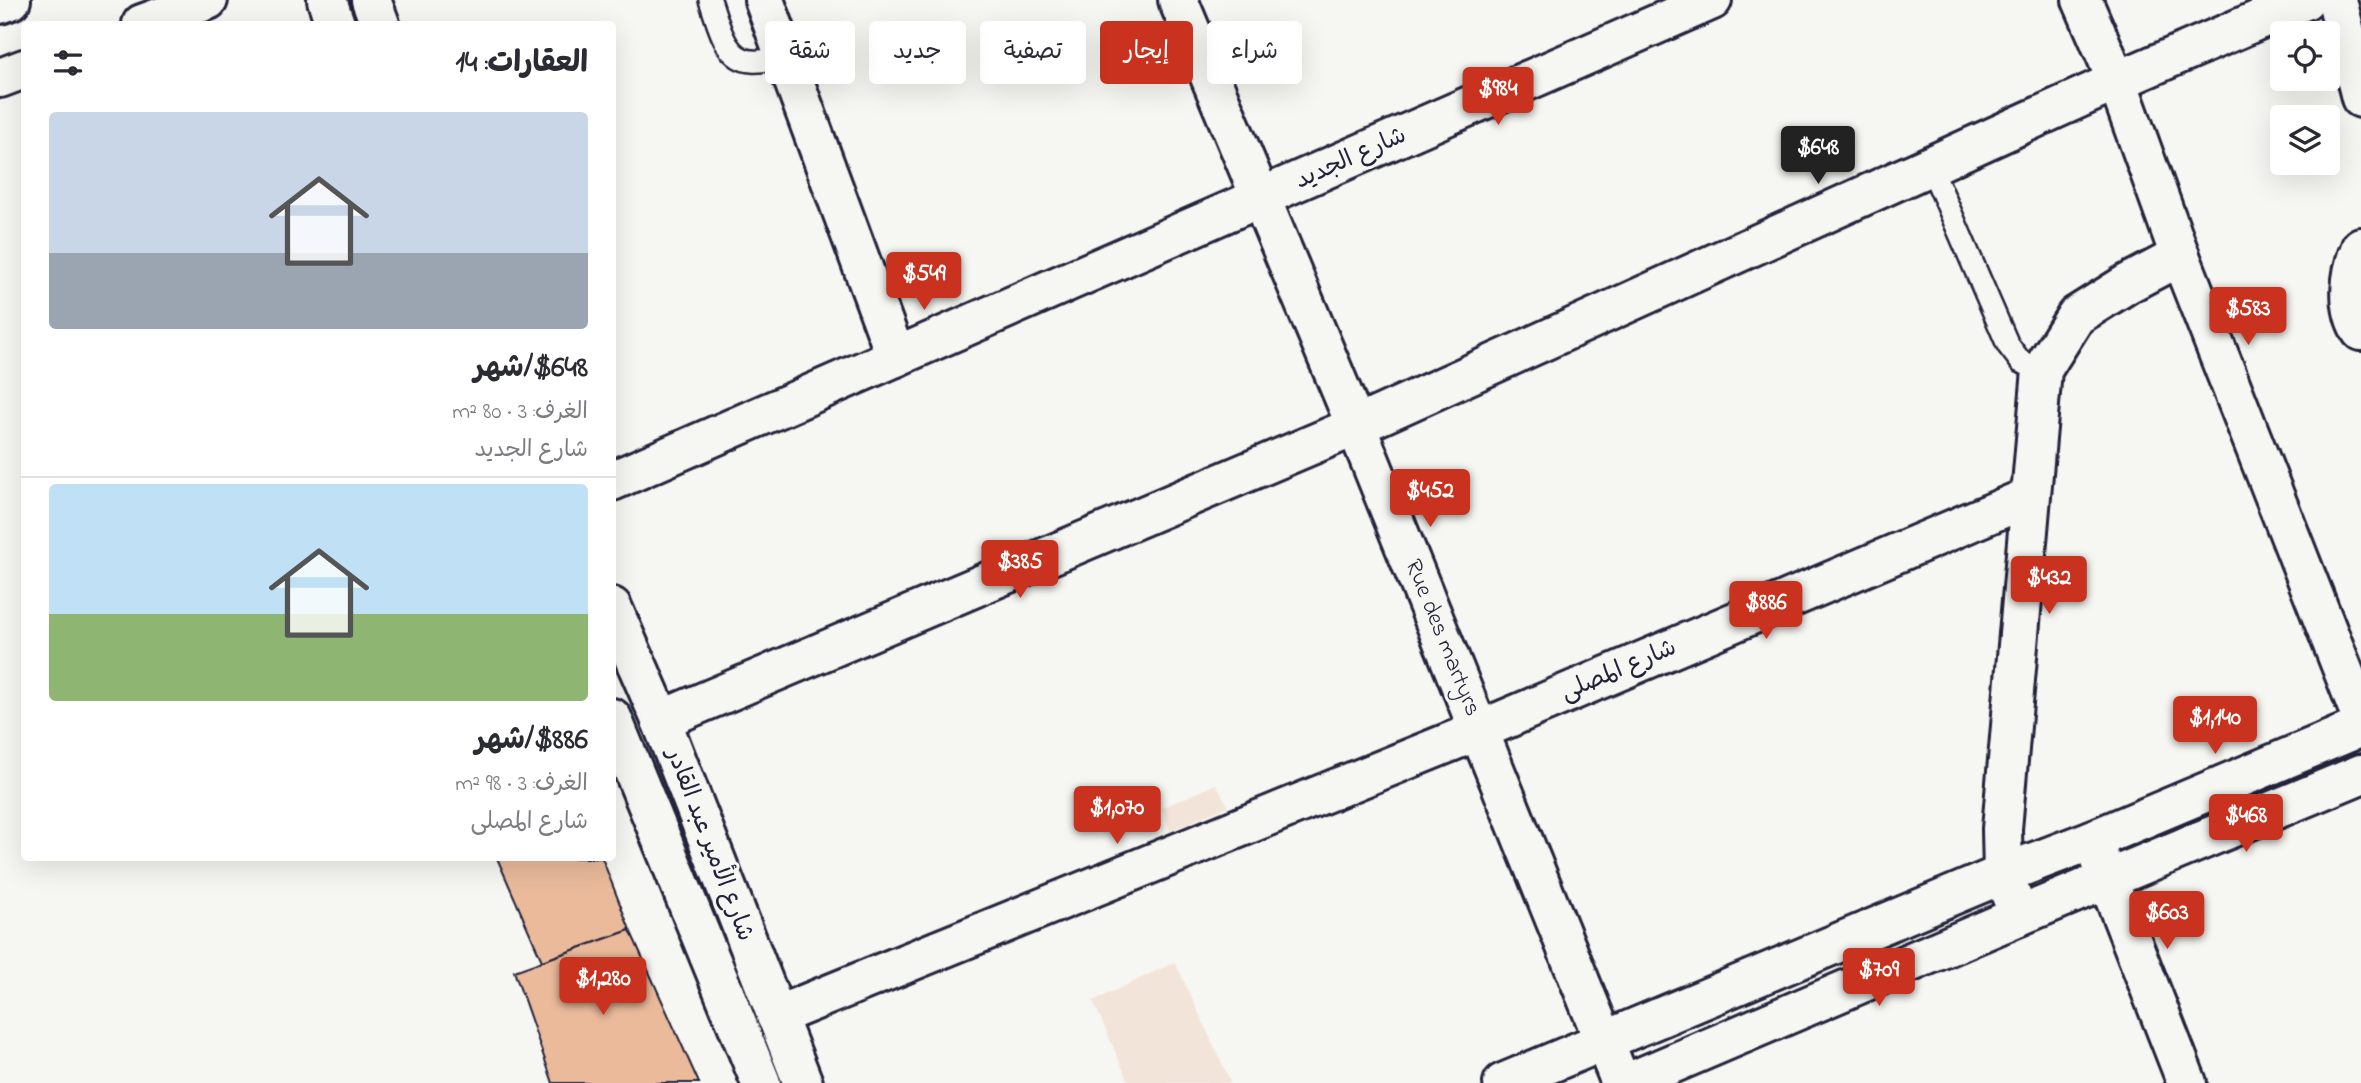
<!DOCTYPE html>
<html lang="ar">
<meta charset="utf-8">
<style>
body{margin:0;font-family:"Indie Flower","Playpen Sans Arabic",sans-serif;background:#f7f7f7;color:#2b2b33;direction:rtl;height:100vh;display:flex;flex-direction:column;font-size:26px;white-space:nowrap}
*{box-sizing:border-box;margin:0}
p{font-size:23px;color:#7c7c81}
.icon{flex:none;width:38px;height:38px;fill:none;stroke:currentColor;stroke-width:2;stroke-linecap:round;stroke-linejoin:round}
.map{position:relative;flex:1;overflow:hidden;direction:ltr}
.panel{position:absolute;left:21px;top:21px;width:595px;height:840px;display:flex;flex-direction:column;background:#fff;border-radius:7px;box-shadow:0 7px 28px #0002;direction:rtl}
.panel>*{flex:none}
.top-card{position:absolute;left:637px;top:21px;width:665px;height:63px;direction:rtl;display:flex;gap:14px}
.buttons{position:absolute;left:2270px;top:21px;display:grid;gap:14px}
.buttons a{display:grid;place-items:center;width:70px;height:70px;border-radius:7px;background:#fff;box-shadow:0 7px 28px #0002;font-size:35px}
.price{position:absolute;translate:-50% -60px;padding:0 16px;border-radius:7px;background:#c8321e;color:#fff;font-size:23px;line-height:46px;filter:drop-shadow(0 2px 4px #0008)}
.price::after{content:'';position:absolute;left:50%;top:42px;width:21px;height:16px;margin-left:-10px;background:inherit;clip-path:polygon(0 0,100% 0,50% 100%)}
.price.current{background:#222;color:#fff}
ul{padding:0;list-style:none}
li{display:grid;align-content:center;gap:14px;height:371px;padding:0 28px}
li+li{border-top:2px solid #e1e1e2}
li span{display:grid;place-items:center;height:217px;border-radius:7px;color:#555}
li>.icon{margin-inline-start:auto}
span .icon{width:126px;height:126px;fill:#fffc;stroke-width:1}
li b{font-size:30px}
h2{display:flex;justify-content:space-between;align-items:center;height:84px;padding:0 28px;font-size:30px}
.tag{padding:0 24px;border-radius:7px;background:#fff;box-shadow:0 7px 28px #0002;font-size:24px;line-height:63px}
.tag.current{background:#c8321e;color:#fff}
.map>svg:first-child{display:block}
</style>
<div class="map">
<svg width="2361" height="1083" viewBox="0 0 2361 1083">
<rect width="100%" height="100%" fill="#f6f6f2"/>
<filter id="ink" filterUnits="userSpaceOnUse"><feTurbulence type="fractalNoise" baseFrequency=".0143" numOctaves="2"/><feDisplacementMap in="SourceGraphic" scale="14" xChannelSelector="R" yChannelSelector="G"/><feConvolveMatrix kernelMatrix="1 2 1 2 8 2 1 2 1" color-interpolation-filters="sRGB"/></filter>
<g filter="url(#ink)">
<g fill="#f2e4d8">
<path d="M1216,784l12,22 -58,25 -8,-23z"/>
<path d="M1175,962l56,121h-102l-36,-82z"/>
</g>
<g fill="#eaba9b" stroke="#22223b" stroke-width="2">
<path d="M497,858h105l28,72 -88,31z"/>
<path d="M630,930l69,153h-146l-39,-112z"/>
</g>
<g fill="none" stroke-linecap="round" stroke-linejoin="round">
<defs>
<g id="lane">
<path d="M710,0c8,21 14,60 42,61 11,1 23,-2 34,-4"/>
<path d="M1931,167l77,178 13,17 21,8"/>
</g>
<g id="street">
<path d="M764,0l132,357"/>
<path d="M2082,0l35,81 63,175 181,460"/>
<path d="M612,481l1100,-481"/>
<path d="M661,720l695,-294 761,-345 188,-81"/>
<path d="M2092,840l95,243"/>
<path d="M2019,916l-16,-42 -1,-45 40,-459 34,-54 51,-32 53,-28"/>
<path d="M776,1016l704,-286 549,-233"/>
</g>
<g id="secondary">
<path d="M1178,0l178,426 265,657"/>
<path d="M2337,0l24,98"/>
<path d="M0,4l11,-4"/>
<path d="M142,24l66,-24"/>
<path d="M0,78l24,-9"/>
<path d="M2361,247c-11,25 -15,60 0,84"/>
<path d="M1503,1083l500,-209 89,-34 269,-113"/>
<path d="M1627,1083l392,-167 342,-142"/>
</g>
<g id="primary">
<path d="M327,0l8,24"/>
<path d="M371,0l9,24"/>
<path d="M612,607l49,113 142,363"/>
<path d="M612,718l149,365"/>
</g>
</defs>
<use href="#lane" stroke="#22223b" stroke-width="26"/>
<use href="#street" stroke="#22223b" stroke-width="44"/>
<use href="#secondary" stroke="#22223b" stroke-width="44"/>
<use href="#primary" stroke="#22223b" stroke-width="44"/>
<use href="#lane" stroke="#f6f6f2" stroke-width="21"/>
<use href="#street" stroke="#f6f6f2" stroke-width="38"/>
<use href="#secondary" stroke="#f6f6f2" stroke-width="38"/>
<use href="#primary" stroke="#f6f6f2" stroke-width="38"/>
</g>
</g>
<g text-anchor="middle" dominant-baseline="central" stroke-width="6" stroke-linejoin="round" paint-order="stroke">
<g font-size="24" fill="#22223b" stroke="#f6f6f2">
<text transform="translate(1351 159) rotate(-24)">شارع الجديد</text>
<text transform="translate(1442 638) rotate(68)">Rue des martyrs</text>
<text transform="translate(1619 671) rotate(-23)">شارع المصلى</text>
<text transform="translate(709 845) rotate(69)">شارع الأمير عبد القادر</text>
</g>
</g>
</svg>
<div class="buttons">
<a><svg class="icon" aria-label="locate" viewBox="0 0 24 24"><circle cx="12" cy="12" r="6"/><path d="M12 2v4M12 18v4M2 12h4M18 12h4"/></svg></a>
<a><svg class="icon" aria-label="layers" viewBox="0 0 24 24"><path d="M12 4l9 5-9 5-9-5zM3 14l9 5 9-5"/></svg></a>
</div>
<b class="price" style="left:1498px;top:127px">$984</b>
<b class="price current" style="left:1818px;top:186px">$648</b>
<b class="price" style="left:924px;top:312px">$549</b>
<b class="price" style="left:2248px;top:347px">$583</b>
<b class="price" style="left:1430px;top:529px">$452</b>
<b class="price" style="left:1020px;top:600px">$385</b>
<b class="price" style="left:2049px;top:616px">$432</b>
<b class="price" style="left:1766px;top:641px">$886</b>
<b class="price" style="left:2215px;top:756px">$1,140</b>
<b class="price" style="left:1117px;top:846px">$1,070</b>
<b class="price" style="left:2246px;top:854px">$468</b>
<b class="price" style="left:2167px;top:951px">$603</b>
<b class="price" style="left:1879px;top:1008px">$709</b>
<b class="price" style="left:603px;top:1017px">$1,280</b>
<div class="top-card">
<a class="tag">شراء</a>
<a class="tag current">إيجار</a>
<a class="tag">تصفية</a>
<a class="tag">جديد</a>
<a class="tag">شقة</a>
</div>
<section class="panel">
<h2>العقارات: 14<svg class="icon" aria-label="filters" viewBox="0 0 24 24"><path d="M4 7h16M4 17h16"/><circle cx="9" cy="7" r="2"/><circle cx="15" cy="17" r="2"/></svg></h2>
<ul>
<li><span style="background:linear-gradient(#c9d6e8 65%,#9aa5b1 0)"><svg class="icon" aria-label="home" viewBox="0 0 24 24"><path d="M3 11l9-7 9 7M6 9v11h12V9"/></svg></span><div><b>$648/شهر</b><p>الغرف: 3 · 80 m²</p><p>شارع الجديد</p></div></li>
<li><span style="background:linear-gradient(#bfe0f5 60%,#8fb573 0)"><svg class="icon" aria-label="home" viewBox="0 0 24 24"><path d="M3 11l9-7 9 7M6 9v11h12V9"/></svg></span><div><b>$886/شهر</b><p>الغرف: 3 · 98 m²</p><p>شارع المصلى</p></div></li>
</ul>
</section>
</div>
